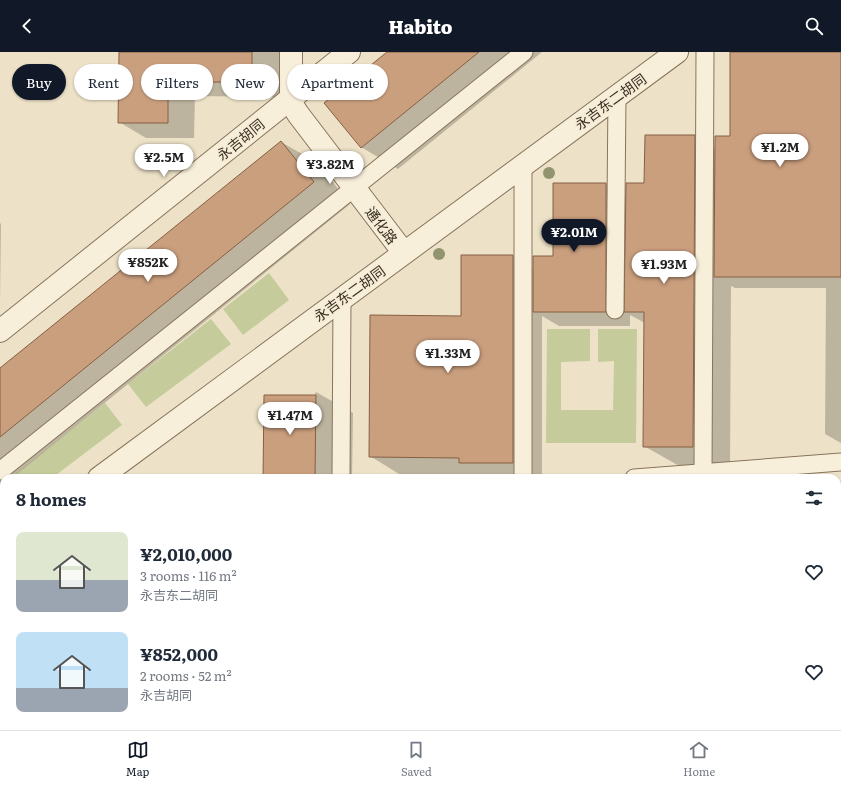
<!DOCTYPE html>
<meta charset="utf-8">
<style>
body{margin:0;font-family:Literata,"Noto Sans SC",serif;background:#f6f6f7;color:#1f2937;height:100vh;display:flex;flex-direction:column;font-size:15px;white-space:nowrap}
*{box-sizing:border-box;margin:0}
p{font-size:13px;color:#747a83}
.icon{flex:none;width:22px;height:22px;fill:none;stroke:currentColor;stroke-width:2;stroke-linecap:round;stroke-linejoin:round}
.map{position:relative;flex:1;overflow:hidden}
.drawer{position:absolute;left:0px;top:422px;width:841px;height:256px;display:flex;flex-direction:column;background:#fff;border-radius:12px 12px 0 0;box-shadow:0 1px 3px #0004}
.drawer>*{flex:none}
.hud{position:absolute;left:12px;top:12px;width:400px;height:36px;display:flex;gap:8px}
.price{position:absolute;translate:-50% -34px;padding:0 9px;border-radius:14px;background:#fff;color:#222;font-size:13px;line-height:26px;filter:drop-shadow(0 1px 2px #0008)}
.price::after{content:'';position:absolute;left:50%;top:24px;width:12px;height:9px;margin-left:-6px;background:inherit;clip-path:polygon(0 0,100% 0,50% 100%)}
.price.current{background:#111827;color:#fff}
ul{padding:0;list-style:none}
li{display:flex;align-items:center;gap:12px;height:100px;padding:0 16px}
li span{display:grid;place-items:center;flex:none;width:112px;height:80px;border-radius:8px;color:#555}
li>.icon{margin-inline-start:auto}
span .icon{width:48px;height:48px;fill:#fffc;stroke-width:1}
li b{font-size:17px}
h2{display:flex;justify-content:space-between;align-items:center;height:48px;padding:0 16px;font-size:17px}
.pill{padding:0 14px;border-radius:18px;background:#fff;box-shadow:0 1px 3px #0004;font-size:14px;line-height:36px}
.pill.current{background:#111827;color:#fff}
header{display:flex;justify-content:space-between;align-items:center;height:52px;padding:0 16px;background:#111827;color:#fff;font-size:18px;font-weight:800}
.dock{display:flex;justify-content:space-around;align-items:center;height:56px;border-top:1px solid #e0e1e3;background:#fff;font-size:11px;color:#747a83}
.dock a{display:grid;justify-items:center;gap:2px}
.dock .current{color:#111827}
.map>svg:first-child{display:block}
</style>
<header><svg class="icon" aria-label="back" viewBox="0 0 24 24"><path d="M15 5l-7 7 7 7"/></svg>Habito<svg class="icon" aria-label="search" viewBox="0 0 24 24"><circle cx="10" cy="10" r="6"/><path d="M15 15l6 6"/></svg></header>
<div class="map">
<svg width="841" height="678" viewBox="0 0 841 678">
<rect width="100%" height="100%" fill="#ede2c7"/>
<g fill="#c5cb9b">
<path d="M269,221l20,27 -46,35 -20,-26z"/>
<path d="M211,267l20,25 -85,63 -18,-23z"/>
<path d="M547,277h43v32l-29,1v48h52l1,-49 -16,1v-33h39l-1,114h-90z"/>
<path d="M105,351l17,22 -70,53h-41z"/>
</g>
<g fill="#0003">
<path d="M120,0h159v45l-84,-1 -1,42h-48l-27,-16z"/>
<path d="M389,0h153l-144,117 -37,-22z"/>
<path d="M731,0h110v391l-16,-9 1,-146h-91l-4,-2 -1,182 -49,-1 -37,-21 1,-123 -15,-8v11h-71l-17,-10v162h-55l-6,-4h-82l-29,-18 92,-139 51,-61 21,13 20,-12 52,-73 21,12 18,-12 49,-48 22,13 15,-12z"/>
<path d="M281,90l37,21 32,41 -338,274h-8v7l-4,3v-118z"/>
<path d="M0,171l1,1 -1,79z"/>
<path d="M316,340l37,21 -1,65h-83z"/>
<path d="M837,458l4,2v47l-4,5z"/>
<path d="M4,543v131h188l-49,4h-138l-5,-3v-129z"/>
</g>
<g fill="#ca9f7e" stroke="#865f43">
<path d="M119,0h133v30h-84v41h-50z"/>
<path d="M387,0h92l-118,96 -37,-45z"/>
<path d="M730,0h111v225h-127l1,-141h15z"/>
<path d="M645,83h50l-2,312h-50l1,-135h-20l2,-129h18z"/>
<path d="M281,89l33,41 -314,255v-69z"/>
<path d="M553,131h53v129h-73v-56h20z"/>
<path d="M461,203h52v208h-54v-5l-90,-1 1,-142 91,1z"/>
<path d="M264,343h52l-1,83h-52z"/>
</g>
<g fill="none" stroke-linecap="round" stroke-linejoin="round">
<defs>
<g id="service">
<path d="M615,258l2,-215"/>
<path d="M0,419l524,-419"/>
<path d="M703,421l2,-421"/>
<path d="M341,426l1,-180"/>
<path d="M523,426v-313"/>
<path d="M634,426l207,-16"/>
<path d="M837,504l4,-7"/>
<path d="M221,678l1,-4"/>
<path d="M764,678l1,-4"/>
</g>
<g id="minor">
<path d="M291,46l2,8 5,8 106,139"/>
<path d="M0,279l349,-279"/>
<path d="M99,426l578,-426"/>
<path d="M0,499l4,-3"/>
</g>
<path id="tertiary" d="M291,46v-46"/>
<path id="primary" d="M803,678l38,-3"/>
</defs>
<use href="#service" stroke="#88745d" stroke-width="19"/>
<use href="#minor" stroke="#88745d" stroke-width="24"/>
<use href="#tertiary" stroke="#88745d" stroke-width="24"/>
<use href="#primary" stroke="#564331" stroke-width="24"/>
<use href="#service" stroke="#f8efda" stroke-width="17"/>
<use href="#minor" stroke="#f8efda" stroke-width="22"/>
<use href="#tertiary" stroke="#f8efda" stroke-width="22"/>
<use href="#primary" stroke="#eed7a1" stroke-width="22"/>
</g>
<g fill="#92946f">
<circle cx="549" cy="121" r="6"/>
<circle cx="439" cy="202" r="6"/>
</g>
<g text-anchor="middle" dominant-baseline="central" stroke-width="3.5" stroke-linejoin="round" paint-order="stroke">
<g font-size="14" fill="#392c20" stroke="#f5ecd6">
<text transform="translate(610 49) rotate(-36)">永吉东二胡同</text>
<text transform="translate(240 87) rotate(-39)">永吉胡同</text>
<text transform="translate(382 173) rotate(53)">通化路</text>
<text transform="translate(349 241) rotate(-36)">永吉东二胡同</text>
</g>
</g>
</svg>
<b class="price" style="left:780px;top:116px">¥1.2M</b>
<b class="price" style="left:164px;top:126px">¥2.5M</b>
<b class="price" style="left:330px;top:133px">¥3.82M</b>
<b class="price current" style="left:574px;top:201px">¥2.01M</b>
<b class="price" style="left:148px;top:231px">¥852K</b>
<b class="price" style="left:664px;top:233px">¥1.93M</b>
<b class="price" style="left:448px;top:322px">¥1.33M</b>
<b class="price" style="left:290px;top:384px">¥1.47M</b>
<div class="hud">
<a class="pill current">Buy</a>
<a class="pill">Rent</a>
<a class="pill">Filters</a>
<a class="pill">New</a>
<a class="pill">Apartment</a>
</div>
<section class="drawer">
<h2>8 homes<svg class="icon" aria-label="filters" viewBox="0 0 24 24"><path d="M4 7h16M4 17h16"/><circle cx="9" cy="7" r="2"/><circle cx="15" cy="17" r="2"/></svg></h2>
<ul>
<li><span style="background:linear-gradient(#dfe7d0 60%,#9aa5b1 0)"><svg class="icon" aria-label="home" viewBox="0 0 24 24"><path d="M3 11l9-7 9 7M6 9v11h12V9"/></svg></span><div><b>¥2,010,000</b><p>3 rooms · 116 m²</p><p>永吉东二胡同</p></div><svg class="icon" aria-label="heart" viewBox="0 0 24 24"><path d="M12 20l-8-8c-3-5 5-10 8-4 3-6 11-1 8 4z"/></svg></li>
<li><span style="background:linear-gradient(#bfe0f5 70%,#9aa5b1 0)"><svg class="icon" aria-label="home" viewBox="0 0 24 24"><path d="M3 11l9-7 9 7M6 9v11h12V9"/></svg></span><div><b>¥852,000</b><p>2 rooms · 52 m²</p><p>永吉胡同</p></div><svg class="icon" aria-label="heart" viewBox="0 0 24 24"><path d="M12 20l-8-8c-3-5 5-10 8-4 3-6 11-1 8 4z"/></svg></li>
</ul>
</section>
</div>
<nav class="dock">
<a class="current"><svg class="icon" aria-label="map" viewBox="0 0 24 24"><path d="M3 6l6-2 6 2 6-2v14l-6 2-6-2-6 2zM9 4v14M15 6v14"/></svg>Map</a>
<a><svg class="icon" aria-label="saved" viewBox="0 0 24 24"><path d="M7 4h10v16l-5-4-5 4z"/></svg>Saved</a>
<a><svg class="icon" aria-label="home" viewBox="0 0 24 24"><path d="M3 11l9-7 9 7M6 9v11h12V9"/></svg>Home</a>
</nav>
